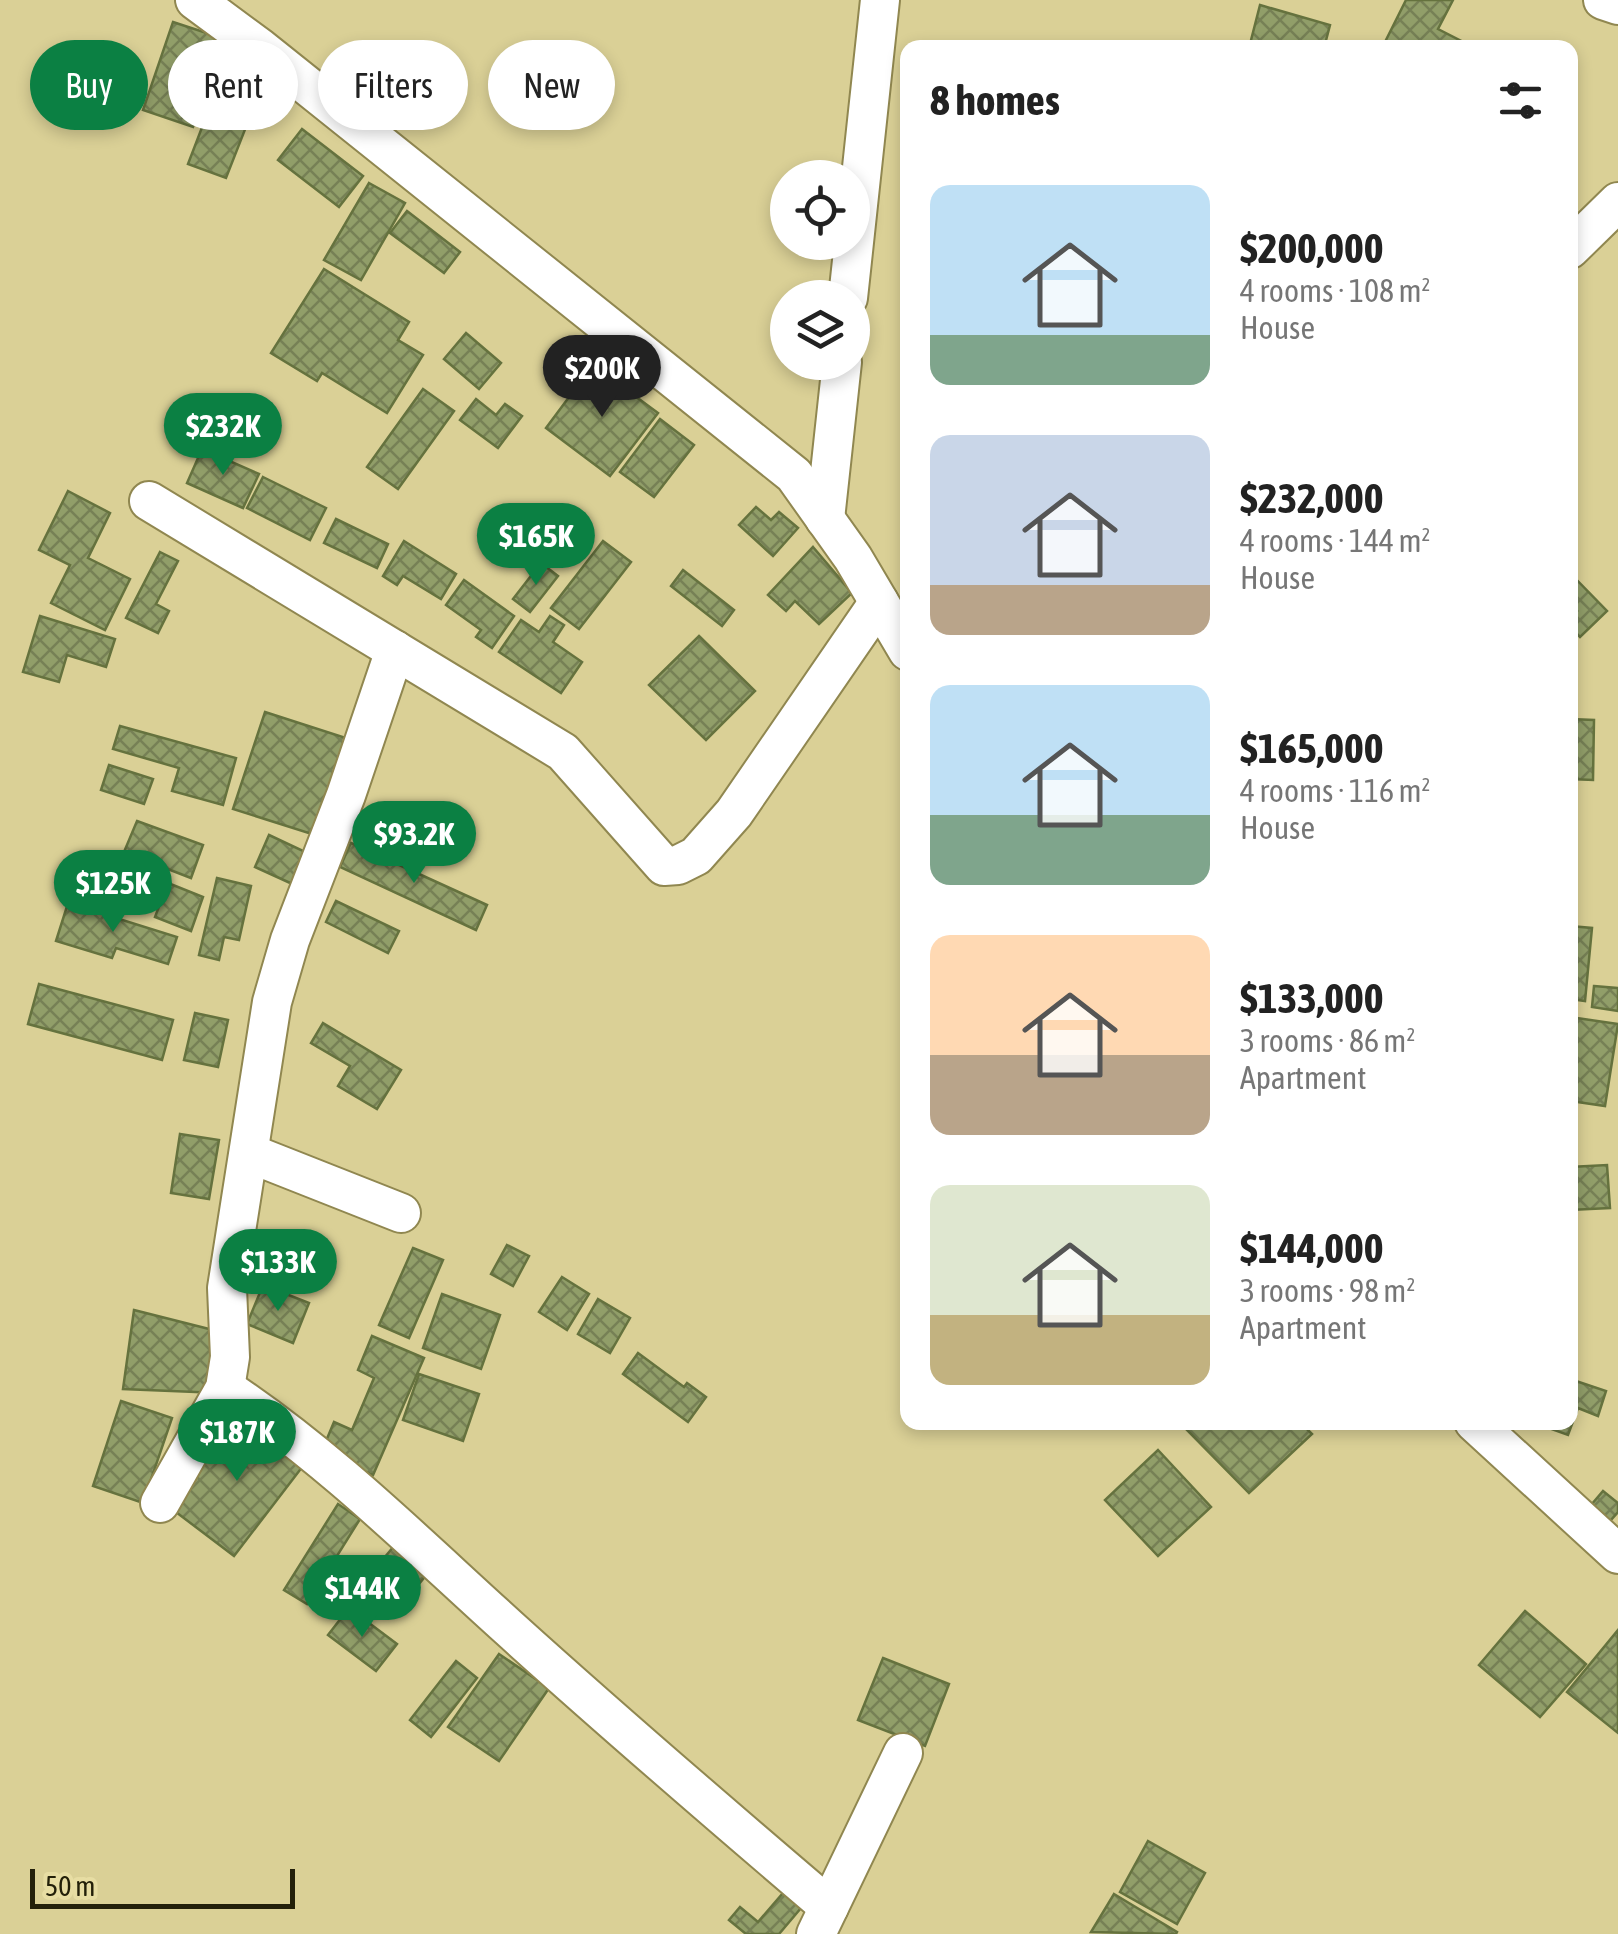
<!DOCTYPE html>
<meta charset="utf-8">
<style>
body{margin:0;font-family:"Asap Condensed",sans-serif;background:#f6f6f6;color:#222;height:100vh;display:flex;flex-direction:column;font-size:38px;white-space:nowrap}
*{box-sizing:border-box;margin:0}
p{font-size:32px;color:#767676}
.icon{flex:none;width:55px;height:55px;fill:none;stroke:currentColor;stroke-width:2;stroke-linecap:round;stroke-linejoin:round}
.map{position:relative;flex:1;overflow:hidden}
.sheet{position:absolute;left:900px;top:40px;width:678px;height:1390px;display:flex;flex-direction:column;background:#fff;border-radius:20px;box-shadow:0 5px 15px #0003}
.sheet>*{flex:none}
.hud{position:absolute;left:30px;top:40px;width:720px;height:90px;display:flex;gap:20px}
.fabs{position:absolute;left:770px;top:160px;display:grid;gap:20px}
.fabs a{display:grid;place-items:center;width:100px;height:100px;border-radius:50%;background:#fff;box-shadow:0 5px 15px #0003;font-size:50px}
.scale{position:absolute;left:30px;bottom:25px;width:265px;box-sizing:border-box;padding-left:10px;border:5px solid #232009;border-top:0;font-size:28px;line-height:35px;white-space:nowrap;color:#232009;-webkit-text-stroke:8px #e7dda3;paint-order:stroke}
.price{position:absolute;translate:-50% -85px;padding:0 22px;border-radius:35px;background:#0b8043;color:#fff;font-size:32px;line-height:65px;filter:drop-shadow(0 2px 5px #0008)}
.price::after{content:'';position:absolute;left:50%;top:60px;width:30px;height:22px;margin-left:-15px;background:inherit;clip-path:polygon(0 0,100% 0,50% 100%)}
.price.selected{background:#222;color:#fff}
ul{padding:0;list-style:none}
li{display:flex;align-items:center;gap:30px;height:250px;padding:0 30px}
li span{display:grid;place-items:center;flex:none;width:280px;height:200px;border-radius:20px;color:#555}
li>.icon{margin-inline-start:auto}
span .icon{width:120px;height:120px;fill:#fffc;stroke-width:1}
li b{font-size:42px}
h2{display:flex;justify-content:space-between;align-items:center;height:120px;padding:0 30px;font-size:42px}
.pill{padding:0 35px;border-radius:45px;background:#fff;box-shadow:0 5px 15px #0003;font-size:35px;line-height:90px}
.pill.selected{background:#0b8043;color:#fff}
.map>svg:first-child{display:block}
</style>
<div class="map">
<svg width="1618" height="1934" viewBox="0 0 1618 1934">
<defs>
<pattern id="building-cross-hatch" width="8" height="8" patternUnits="userSpaceOnUse" patternTransform="scale(2.5)"><rect width="8" height="8" fill="#919e69"/><path d="M0 0l8 8M0 8l8-8" fill="none" stroke="#768055"/></pattern>
</defs>
<rect width="100%" height="100%" fill="#dad096"/>
<g fill="url(#building-cross-hatch)" stroke="#65723e" stroke-width="2.5">
<path d="M1406,0h47l-15,29 29,15 -1,4h-84z"/>
<path d="M1260,5l70,20 -6,23h-75z"/>
<path d="M173,22l49,16 -29,89 -50,-17z"/>
<path d="M222,75l27,10 -6,15 12,4 -29,74 -38,-14z"/>
<path d="M302,129l61,47 -24,31 -61,-47z"/>
<path d="M369,183l36,20 -44,77 -37,-20z"/>
<path d="M407,211l53,41 -16,21 -54,-40z"/>
<path d="M324,269l85,53 -11,18 25,15 -36,58 -65,-40 -5,8 -46,-28z"/>
<path d="M466,333l35,30 -22,26 -35,-30z"/>
<path d="M593,365l65,48 -48,63 -64,-48z"/>
<path d="M423,389l31,22 -56,78 -31,-22z"/>
<path d="M476,399l20,16 9,-11 17,12 -24,32 -38,-28z"/>
<path d="M660,419l34,26 -40,52 -34,-25z"/>
<path d="M202,449l57,25 -16,34 -56,-25z"/>
<path d="M263,477l63,31 -16,32 -63,-32z"/>
<path d="M68,491l42,22 -22,45 42,21 -25,51 -54,-27 19,-38 -31,-15z"/>
<path d="M756,507l15,13 8,-8 19,16 -25,28 -34,-31z"/>
<path d="M336,519l52,25 -11,24 -53,-25z"/>
<path d="M404,541l52,33 -15,25 -38,-23 -6,9 -14,-9z"/>
<path d="M603,541l28,21 -52,67 -28,-21z"/>
<path d="M813,547l39,46 -33,31 -24,-23 -9,10 -18,-16z"/>
<path d="M160,552l18,9 -22,43 13,7 -11,22 -32,-15z"/>
<path d="M541,563l17,13 -28,36 -17,-13z"/>
<path d="M683,570l51,40 -12,16 -51,-40z"/>
<path d="M1570,573l37,38 -27,26 -10,-10v-10l7,-6 -7,-7z"/>
<path d="M464,580l50,36 -22,32 -16,-11 5,-7 -35,-25z"/>
<path d="M40,616l75,23 -9,28 -39,-12 -8,27 -36,-10z"/>
<path d="M550,616l14,9 -11,17 29,20 -21,31 -62,-41 22,-32 18,12z"/>
<path d="M699,636l56,55 -49,49 -57,-55z"/>
<path d="M265,712l84,27 -31,97 -85,-27z"/>
<path d="M1570,719l24,1 -1,60 -23,-1z"/>
<path d="M120,726l116,32 -13,47 -51,-14 7,-23 -66,-19z"/>
<path d="M109,765l44,14 -9,25 -43,-14z"/>
<path d="M137,821l66,24 -12,33 -67,-26z"/>
<path d="M269,835l45,21 -15,31 -44,-20z"/>
<path d="M351,843l136,62 -11,25 -136,-63z"/>
<path d="M217,878l34,8 -12,54 -15,-3 -5,23 -20,-5z"/>
<path d="M168,883l35,14 -12,34 -36,-14z"/>
<path d="M336,901l63,30 -11,22 -62,-31z"/>
<path d="M68,903l109,34 -9,27 -52,-16 -4,10 -56,-17z"/>
<path d="M1570,926l22,2 -7,73 -15,-2z"/>
<path d="M39,984l134,36 -11,40 -134,-36z"/>
<path d="M1594,986l24,2v23l-26,-4z"/>
<path d="M195,1013l33,7 -10,47 -34,-7z"/>
<path d="M1570,1017l48,7 -13,82 -35,-5z"/>
<path d="M323,1023l78,47 -24,39 -39,-23 12,-20 -39,-23z"/>
<path d="M180,1134l39,6 -10,59 -38,-6z"/>
<path d="M1607,1165l3,43 -40,2v-43z"/>
<path d="M507,1245l22,11 -16,30 -22,-12z"/>
<path d="M413,1248l30,12 -34,78 -30,-13z"/>
<path d="M562,1277l27,17 -22,36 -28,-18z"/>
<path d="M263,1285l46,18 -16,40 -46,-19z"/>
<path d="M442,1294l58,21 -19,54 -58,-21z"/>
<path d="M598,1299l32,19 -20,35 -32,-19z"/>
<path d="M134,1310l87,22 -2,61 -96,-4z"/>
<path d="M372,1336l52,22 -51,117 -52,-22 13,-31 18,8 22,-52 -16,-8z"/>
<path d="M638,1353l46,34 3,-4 19,14 -18,25 -65,-48z"/>
<path d="M419,1374l60,20 -16,47 -60,-21z"/>
<path d="M1570,1379l36,12 -8,25 -20,-8 -10,27 -22,-8 2,-5h22z"/>
<path d="M121,1401l51,17 -29,85 -50,-17z"/>
<path d="M240,1412l66,50 -72,94 -66,-50z"/>
<path d="M1193,1422h107l12,12 -63,59 -63,-64z"/>
<path d="M1158,1450l53,57 -53,49 -53,-56z"/>
<path d="M1603,1491l15,12v9l-8,9 -19,-16z"/>
<path d="M338,1504l22,15 -53,85 -23,-14z"/>
<path d="M394,1546l34,27 -14,17 -34,-27z"/>
<path d="M349,1608l48,36 -21,27 -48,-36z"/>
<path d="M1525,1611l61,53 -46,53 -61,-52z"/>
<path d="M1618,1630v103l-51,-41z"/>
<path d="M499,1654l50,34 -50,73 -51,-34z"/>
<path d="M883,1658l66,26 -24,62 -67,-26z"/>
<path d="M456,1661l21,17 -46,59 -21,-17z"/>
<path d="M1148,1841l57,32 -28,51 -57,-32z"/>
<path d="M789,1886l18,15 -28,33h-33l-17,-14 11,-13 18,15z"/>
<path d="M1114,1894l63,38 -1,2 -85,-2z"/>
</g>
<g fill="none" stroke-linecap="round" stroke-linejoin="round">
<defs>
<g id="minor">
<path d="M195,0l65,48 534,427 59,83 55,93"/>
<path d="M1603,0l15,5"/>
<path d="M1570,249l48,-47"/>
<path d="M848,298l32,-298"/>
<path d="M149,501l414,251 101,114 14,-1 18,-9 38,-43 145,-211"/>
<path d="M825,519l17,-157"/>
<path d="M249,1153l152,60"/>
<path d="M225,1388c104,69 192,157 284,240 105,95 212,187 320,279"/>
<path d="M1474,1422l144,132"/>
<path d="M160,1503l65,-115 5,-31 -3,-69 45,-286 18,-62 56,-145 49,-145"/>
<path d="M816,1934l87,-181"/>
</g>
</defs>
<use href="#minor" stroke="#908750" stroke-width="42"/>
<use href="#minor" stroke="#fff" stroke-width="38"/>
</g>
</svg>
<div class="fabs">
<a><svg class="icon" aria-label="locate" viewBox="0 0 24 24"><circle cx="12" cy="12" r="6"/><path d="M12 2v4M12 18v4M2 12h4M18 12h4"/></svg></a>
<a><svg class="icon" aria-label="layers" viewBox="0 0 24 24"><path d="M12 4l9 5-9 5-9-5zM3 14l9 5 9-5"/></svg></a>
</div>
<div class="scale">50 m</div>
<b class="price selected" style="left:602px;top:420px">$200K</b>
<b class="price" style="left:223px;top:478px">$232K</b>
<b class="price" style="left:536px;top:588px">$165K</b>
<b class="price" style="left:414px;top:886px">$93.2K</b>
<b class="price" style="left:113px;top:935px">$125K</b>
<b class="price" style="left:278px;top:1314px">$133K</b>
<b class="price" style="left:237px;top:1484px">$187K</b>
<b class="price" style="left:362px;top:1640px">$144K</b>
<div class="hud">
<a class="pill selected">Buy</a>
<a class="pill">Rent</a>
<a class="pill">Filters</a>
<a class="pill">New</a>
</div>
<section class="sheet">
<h2>8 homes<svg class="icon" aria-label="filters" viewBox="0 0 24 24"><path d="M4 7h16M4 17h16"/><circle cx="9" cy="7" r="2"/><circle cx="15" cy="17" r="2"/></svg></h2>
<ul>
<li><span style="background:linear-gradient(#bfe0f5 75%,#7fa58c 0)"><svg class="icon" aria-label="home" viewBox="0 0 24 24"><path d="M3 11l9-7 9 7M6 9v11h12V9"/></svg></span><div><b>$200,000</b><p>4 rooms · 108 m²</p><p>House</p></div></li>
<li><span style="background:linear-gradient(#c9d6e8 75%,#b9a48a 0)"><svg class="icon" aria-label="home" viewBox="0 0 24 24"><path d="M3 11l9-7 9 7M6 9v11h12V9"/></svg></span><div><b>$232,000</b><p>4 rooms · 144 m²</p><p>House</p></div></li>
<li><span style="background:linear-gradient(#bfe0f5 65%,#7fa58c 0)"><svg class="icon" aria-label="home" viewBox="0 0 24 24"><path d="M3 11l9-7 9 7M6 9v11h12V9"/></svg></span><div><b>$165,000</b><p>4 rooms · 116 m²</p><p>House</p></div></li>
<li><span style="background:linear-gradient(#ffd9b3 60%,#b9a48a 0)"><svg class="icon" aria-label="home" viewBox="0 0 24 24"><path d="M3 11l9-7 9 7M6 9v11h12V9"/></svg></span><div><b>$133,000</b><p>3 rooms · 86 m²</p><p>Apartment</p></div></li>
<li><span style="background:linear-gradient(#dfe7d0 65%,#c2b280 0)"><svg class="icon" aria-label="home" viewBox="0 0 24 24"><path d="M3 11l9-7 9 7M6 9v11h12V9"/></svg></span><div><b>$144,000</b><p>3 rooms · 98 m²</p><p>Apartment</p></div></li>
</ul>
</section>
</div>
